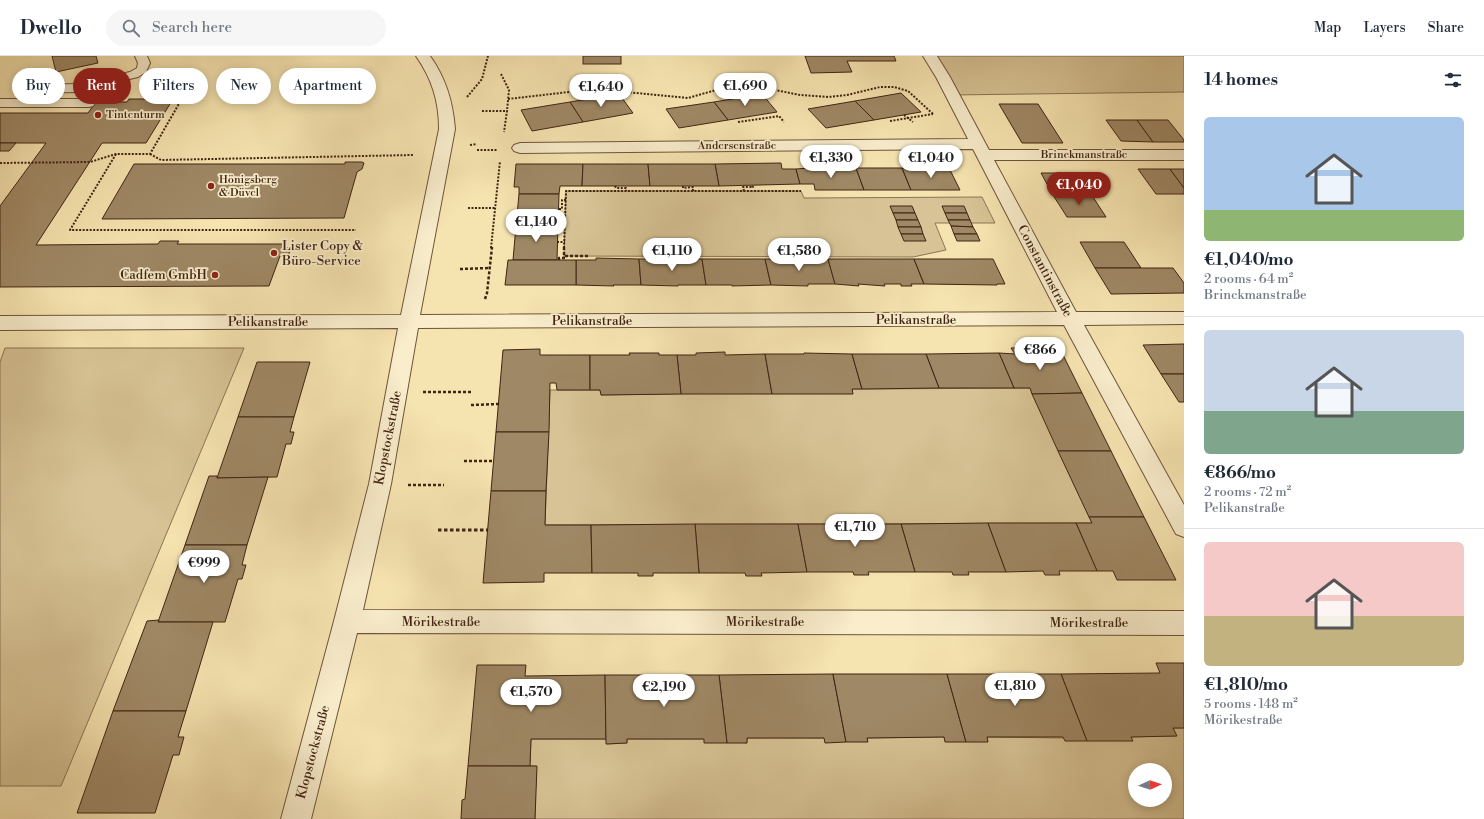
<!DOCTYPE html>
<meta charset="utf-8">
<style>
body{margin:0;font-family:"Libre Bodoni",serif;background:#f6f6f7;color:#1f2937;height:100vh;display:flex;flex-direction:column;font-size:15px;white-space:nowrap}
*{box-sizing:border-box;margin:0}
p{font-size:13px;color:#747a83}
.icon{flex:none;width:22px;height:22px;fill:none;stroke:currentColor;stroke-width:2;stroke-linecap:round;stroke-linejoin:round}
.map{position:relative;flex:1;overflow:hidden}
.side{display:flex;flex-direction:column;background:#fff;width:300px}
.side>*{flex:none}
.hud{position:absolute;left:12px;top:12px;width:380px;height:36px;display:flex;gap:8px}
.needle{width:26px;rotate:87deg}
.fabs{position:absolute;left:1128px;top:707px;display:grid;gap:8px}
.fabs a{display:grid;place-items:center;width:44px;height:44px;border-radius:50%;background:#fff;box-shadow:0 2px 10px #0003;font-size:20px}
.price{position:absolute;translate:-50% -34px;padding:0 9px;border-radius:14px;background:#fff;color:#222;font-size:13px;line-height:26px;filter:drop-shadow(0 1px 2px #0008)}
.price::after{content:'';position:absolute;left:50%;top:24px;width:12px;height:9px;margin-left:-6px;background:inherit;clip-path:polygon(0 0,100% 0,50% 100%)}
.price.on{background:#8f2418;color:#fff}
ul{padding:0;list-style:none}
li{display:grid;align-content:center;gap:8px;height:212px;padding:0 20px}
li+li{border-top:1px solid #e0e1e3}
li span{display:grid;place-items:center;height:124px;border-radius:6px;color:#555}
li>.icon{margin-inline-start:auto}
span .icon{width:72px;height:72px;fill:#fffc;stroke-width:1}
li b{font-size:17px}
h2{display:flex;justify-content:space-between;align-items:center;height:48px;padding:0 20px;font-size:17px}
.pill{padding:0 14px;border-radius:18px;background:#fff;box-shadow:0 2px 10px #0003;font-size:14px;line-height:36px}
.pill.on{background:#8f2418;color:#fff}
header{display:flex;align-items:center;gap:24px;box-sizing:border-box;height:56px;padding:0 20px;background:#fff;border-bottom:1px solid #e0e1e3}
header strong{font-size:19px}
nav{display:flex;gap:22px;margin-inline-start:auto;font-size:14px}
.search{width:280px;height:36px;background:#f6f6f7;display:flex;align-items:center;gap:10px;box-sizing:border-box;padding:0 14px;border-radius:22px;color:#747a83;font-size:15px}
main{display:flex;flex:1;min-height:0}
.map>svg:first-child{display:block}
</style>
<header>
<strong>Dwello</strong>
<div class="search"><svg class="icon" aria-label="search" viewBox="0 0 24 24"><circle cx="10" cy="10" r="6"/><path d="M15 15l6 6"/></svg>Search here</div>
<nav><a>Map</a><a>Layers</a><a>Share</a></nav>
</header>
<main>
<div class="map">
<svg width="1184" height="763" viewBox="0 0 1184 763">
<rect width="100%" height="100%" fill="#f6e4b0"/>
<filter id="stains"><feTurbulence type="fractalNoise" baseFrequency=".005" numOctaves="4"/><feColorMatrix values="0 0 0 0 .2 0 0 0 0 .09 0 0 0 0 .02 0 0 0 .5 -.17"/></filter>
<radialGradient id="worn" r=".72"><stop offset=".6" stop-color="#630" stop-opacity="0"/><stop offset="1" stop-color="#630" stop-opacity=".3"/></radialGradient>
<g fill="#d7c395" stroke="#8c7454" fill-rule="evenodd">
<path d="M930,0h254v36l-233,3z"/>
<path d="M566,135h235l3,7 178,-1 13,26h-60l11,27 -33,7 -349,-1z"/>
<path d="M5,292h239l-183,438h-61v-424z"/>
<path d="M1030,332l62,135 -547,2 5,-135h50l1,5 251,-4v-2h10z"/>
<path d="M1173,672h11v91h-649l1,-53h-6l1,-27h75l1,5 20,-1v-4h77l43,4v-5h77l43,3v-3l77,-1 1,3 42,-3 77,1 112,-2zM1135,714h30v30h-30z"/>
</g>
<g fill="#9f8865" stroke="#402413">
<path d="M52,0h44l2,7 -42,9z"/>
<rect x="583" y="0" width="38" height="8"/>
<path d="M805,0h89l2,5h-49l5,11 -41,1z"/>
<path d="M901,37l20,19 -47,8 -19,-19z"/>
<path d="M619,38l14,19 -50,9 -13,-20z"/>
<path d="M762,38l15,18 -49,8 -14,-18z"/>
<path d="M98,43h15l-2,3h16l2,-3h44l-27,44h-44l-66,102 122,-1 2,-3h19l-2,3h107l-1,4h8l-3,8h-8l-11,30 -269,1v-81l46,-63h-46v-30h88z"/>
<path d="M855,45l19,19 -48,8 -18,-19z"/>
<path d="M570,46l13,20 -51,9 -11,-21z"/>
<path d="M714,46l14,18 -49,8 -13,-19z"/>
<path d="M999,48h39l25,39h-41z"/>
<path d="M1106,64h31l16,22 -32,-1z"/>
<path d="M1137,64h31l16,20v2h-31z"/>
<path d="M0,87h16l-7,8h-9z"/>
<path d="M345,106h17l2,1 -2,6 -5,3 -13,46 -242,1 32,-55h211z"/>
<path d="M781,107l1,6h14l4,15 -81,2 -4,-22z"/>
<path d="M516,108h67l-1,22h-22l-1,8h-40v-7h-5z"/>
<path d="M583,108h65l2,22h-68z"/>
<path d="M648,108h67l4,22h-69z"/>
<path d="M809,112h47l8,22h-49l-1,-6h-14l-4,-15z"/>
<path d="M856,112h46l9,22h-47z"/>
<path d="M902,112h47l11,22h-49z"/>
<path d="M1138,113h32l14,19v6h-28z"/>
<path d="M1170,113h14v19z"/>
<path d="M1041,117h37l13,21 -38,1z"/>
<path d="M519,138h40l-1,32h-42z"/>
<path d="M1091,138l15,23h-39l-14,-22z"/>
<path d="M890,150h22l3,7h-22z"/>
<path d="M942,150h22l3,7h-22z"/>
<path d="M893,157h22l3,7h-22z"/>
<path d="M945,157h22l3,7h-22z"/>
<path d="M896,164h22l3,7h-23z"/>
<path d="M948,164h22l3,7 -22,-1z"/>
<path d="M516,170h42l-1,34h-44z"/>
<path d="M951,170l22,1 4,7h-23z"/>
<path d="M898,171h23l2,7h-22z"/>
<path d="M901,178h22l3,7h-22z"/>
<path d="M954,178h23l3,7h-23z"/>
<path d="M1080,186h44l17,26h-46z"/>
<path d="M596,202l43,1 2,26h-28l1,1 -38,-1v-25h20z"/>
<path d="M639,203h63l4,26h-28v1l-37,-1z"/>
<path d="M702,203h63l6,26 -39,1v-1h-26z"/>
<path d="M765,203h63l7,25h-27v2l-37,-1z"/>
<path d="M828,203h86l10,25h-13l1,2h-11v-2h-17l1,2 -27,-2 1,2 -24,-2z"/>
<path d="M914,203h79l12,25h-8v1l-73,-1z"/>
<path d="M508,204h68v25h-71z"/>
<path d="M1095,212h78l11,15v10l-73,1z"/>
<path d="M1184,288v30h-23l-18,-29z"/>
<path d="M1059,291l23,46 -50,1 -2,-6h-16l-15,-35 16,1 -4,-6z"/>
<path d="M540,293v6h50v35h-33l-1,-7h-6l-1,49h-53l7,-82z"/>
<path d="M725,296v3l40,-1 7,40h-91l-4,-39h19v-2z"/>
<path d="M629,297h30v2h18l4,39 -80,1 -1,-5h-10v-35h40z"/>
<path d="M804,297l48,1 10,35h-10l1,5h-81l-7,-40h39z"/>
<path d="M999,297l15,35h-75l-13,-34z"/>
<path d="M852,298h74l13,34 -77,1z"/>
<path d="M257,306h53l-16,55h-56z"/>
<path d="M1161,318h23v28h-5z"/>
<path d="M1082,337l29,58h-53l-26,-57z"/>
<path d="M238,361h56l-4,15h4l-3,12h-5l-9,33 -60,1z"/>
<path d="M496,376h53l-3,59h-55z"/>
<path d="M1058,395h53l33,66h-55z"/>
<path d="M209,420h8v2l51,-1 -21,68h-62z"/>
<path d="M491,435h55l-1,34h46l1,48h-48v9l-61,1z"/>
<path d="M1089,461h55l32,63h-59l-4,-9h-16l-21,-48h16z"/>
<path d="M988,467l18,49h-38l1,3h-16l-1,-3h-37l-14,-48z"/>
<path d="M988,467h88l21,48h-38l1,4h-15l-2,-4 -37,1z"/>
<path d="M695,468h103l9,48 -46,1 1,3h-16l-1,-3h-46z"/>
<path d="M695,468l4,49h-46v3h-15v-3h-46l-1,-48z"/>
<path d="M798,468h103l14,48h-47l1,3h-15l-1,-3h-46z"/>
<path d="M185,489h62l-5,20h4l-4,14h-4l-13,43h-67z"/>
<path d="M159,564l-1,2h55l-27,89h-73l34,-90z"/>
<path d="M1156,607h28v65h-11l4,8 -46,1 2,4h-46l-26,-67 99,-1z"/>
<path d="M477,609h49l-1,11 80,-1 1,64h-75l-1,27h-62z"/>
<path d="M833,618l13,68 -21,1 -1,-5h-77v5h-20l-8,-68z"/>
<path d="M833,618h114l19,68h-21l-1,-5 -77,1 1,4h-22z"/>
<path d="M947,618h114l26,67h-22l-2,-4h-76l1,5h-22z"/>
<path d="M605,619h114l8,68h-23v-4h-77v4l-21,1z"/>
<path d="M113,655h73l-8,26h6l-5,18h-6l-18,58h-78z"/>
<path d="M468,710h69l-2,53h-74l1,-19 3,-1z"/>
</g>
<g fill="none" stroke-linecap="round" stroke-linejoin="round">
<defs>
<g id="service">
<path d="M135,0h12l3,7 -4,9 -8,5 -63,15 -34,1 -4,-1 -2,-3 2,-3 4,-1 34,-1 55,-12 7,-4 1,-5z"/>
<path d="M0,43h89l4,1 2,3 -2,3 -4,1h-89z"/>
</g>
<path id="minor" d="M416,0h14c16,22 23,46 25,73l-35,186 637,-3 -84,-163 -453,4 -6,-2 -2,-3 2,-3 6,-2 448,-4 -32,-62 -13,-21h14l13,21 39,73h195v10h-190l82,152h108v12l-100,1 100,180v32l-8,-3 -112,-209 -646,3 -27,156 -28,126 821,1v24l-827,-2 -46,186h-30l53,-198 35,-137 29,-156 -398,2v-14l401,-1 38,-186c0,-28 -7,-50 -23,-73z"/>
</defs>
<use href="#service" stroke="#6e543a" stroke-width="2"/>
<use href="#minor" stroke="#6e543a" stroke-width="2"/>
<g stroke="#402413" stroke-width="2" stroke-dasharray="2 1.5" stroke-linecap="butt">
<path d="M501,18l8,16 -2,21"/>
<path d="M467,41l15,-18 6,-23"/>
<path d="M508,43l87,-10 93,9 42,-12 15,-2 55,11 28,2 19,-2 33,-8h14l14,4 25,23"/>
<path d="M482,55h25l-3,21"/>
<path d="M904,59l9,7"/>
<path d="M890,65l43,-7"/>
<path d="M738,66l41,-6 5,6"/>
<path d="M470,89l7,-1"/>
<path d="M477,94h21"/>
<path d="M116,98l-46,76h286"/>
<path d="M150,98l11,6 252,-5"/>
<path d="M0,107l90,-1 26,-8h34l34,-59"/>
<path d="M615,130l1,2h10v3"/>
<path d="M683,130v2l10,-1v4"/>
<path d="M744,135l-1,-4h10l-1,-1"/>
<path d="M468,152h28"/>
<path d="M559,153h3v-9h4"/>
<path d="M557,186h8"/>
<path d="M491,192l9,-87"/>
<path d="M564,192l2,-57h235"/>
</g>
<g stroke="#402413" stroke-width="2.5" stroke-dasharray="3 2" stroke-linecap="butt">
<path d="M564,191v9h26"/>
<path d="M559,204v-2h6l-1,-2"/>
<path d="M460,213l29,-1"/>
<path d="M485,243l2,-6 5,-46"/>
<path d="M423,336h50"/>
<path d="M471,349l28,-1"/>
<path d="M464,405h30"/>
<path d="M408,429h36"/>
</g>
<path stroke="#402413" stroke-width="3" stroke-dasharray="3.5 2.5" stroke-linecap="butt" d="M438,474h50"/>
<use href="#service" fill="#f9edcc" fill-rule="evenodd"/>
<use href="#minor" fill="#f9edcc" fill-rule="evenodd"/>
</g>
<g fill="#8f2418" stroke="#f9edcc" stroke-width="1.5">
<circle cx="98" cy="59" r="4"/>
<circle cx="211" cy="130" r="4"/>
<circle cx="274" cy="197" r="4"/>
<circle cx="215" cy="219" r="4"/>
</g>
<g text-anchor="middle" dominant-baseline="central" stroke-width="3.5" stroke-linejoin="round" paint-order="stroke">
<g font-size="11" fill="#402413" stroke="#f9edcc" text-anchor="start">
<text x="106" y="59">Tintenturm</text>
<text x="219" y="124">Hönigsberg<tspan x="219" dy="13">&amp; Düvel</tspan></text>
</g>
<g font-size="11" fill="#402413" stroke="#f9edcc">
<text x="737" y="90">Andersenstraße</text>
<text x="1084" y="99">Brinckmanstraße</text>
</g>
<g font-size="13" fill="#402413" stroke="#f9edcc" text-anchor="start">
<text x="282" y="190">Lister Copy &amp;<tspan x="282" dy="15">Büro-Service</tspan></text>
<text x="207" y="219" text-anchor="end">Cadfem GmbH</text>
</g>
<g font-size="13" fill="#402413" stroke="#f9edcc">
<text transform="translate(1045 215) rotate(62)">Constantinstraße</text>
<text x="916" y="264">Pelikanstraße</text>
<text x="592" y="265">Pelikanstraße</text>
<text x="268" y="266">Pelikanstraße</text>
<text transform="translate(388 382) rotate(-79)">Klopstockstraße</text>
<text x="441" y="566">Mörikestraße</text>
<text x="765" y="566">Mörikestraße</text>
<text x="1089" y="567">Mörikestraße</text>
<text transform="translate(313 696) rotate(-75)">Klopstockstraße</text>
</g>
</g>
<rect width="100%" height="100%" filter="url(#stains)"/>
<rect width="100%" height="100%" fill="url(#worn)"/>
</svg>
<div class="fabs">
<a><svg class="needle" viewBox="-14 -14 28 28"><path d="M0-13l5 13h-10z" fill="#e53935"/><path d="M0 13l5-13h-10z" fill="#747a83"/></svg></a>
</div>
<b class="price" style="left:745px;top:51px">€1,690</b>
<b class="price" style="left:601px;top:52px">€1,640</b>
<b class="price" style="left:831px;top:123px">€1,330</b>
<b class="price" style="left:931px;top:123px">€1,040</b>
<b class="price on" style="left:1079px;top:150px">€1,040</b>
<b class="price" style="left:536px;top:187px">€1,140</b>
<b class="price" style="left:672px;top:216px">€1,110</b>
<b class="price" style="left:799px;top:216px">€1,580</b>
<b class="price" style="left:1040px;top:315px">€866</b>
<b class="price" style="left:855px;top:492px">€1,710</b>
<b class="price" style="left:204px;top:528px">€999</b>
<b class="price" style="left:1015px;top:651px">€1,810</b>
<b class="price" style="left:664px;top:652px">€2,190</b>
<b class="price" style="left:531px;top:657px">€1,570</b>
<div class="hud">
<a class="pill">Buy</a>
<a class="pill on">Rent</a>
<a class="pill">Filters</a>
<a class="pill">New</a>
<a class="pill">Apartment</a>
</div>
</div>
<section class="side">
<h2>14 homes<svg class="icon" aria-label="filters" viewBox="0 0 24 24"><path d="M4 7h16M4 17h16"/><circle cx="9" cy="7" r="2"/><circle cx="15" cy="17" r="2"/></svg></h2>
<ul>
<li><span style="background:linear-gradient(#a9c7e8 75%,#8fb573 0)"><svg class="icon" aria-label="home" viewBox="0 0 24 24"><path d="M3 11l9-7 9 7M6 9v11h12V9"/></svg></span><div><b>€1,040/mo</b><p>2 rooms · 64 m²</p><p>Brinckmanstraße</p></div></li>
<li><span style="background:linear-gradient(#c9d6e8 65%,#7fa58c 0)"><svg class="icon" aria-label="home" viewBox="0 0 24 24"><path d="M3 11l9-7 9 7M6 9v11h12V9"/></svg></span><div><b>€866/mo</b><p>2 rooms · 72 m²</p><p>Pelikanstraße</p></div></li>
<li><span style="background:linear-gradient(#f6c9c9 60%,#c2b280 0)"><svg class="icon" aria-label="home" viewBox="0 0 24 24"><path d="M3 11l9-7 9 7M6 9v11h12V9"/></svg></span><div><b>€1,810/mo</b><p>5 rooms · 148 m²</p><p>Mörikestraße</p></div></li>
</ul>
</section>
</main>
